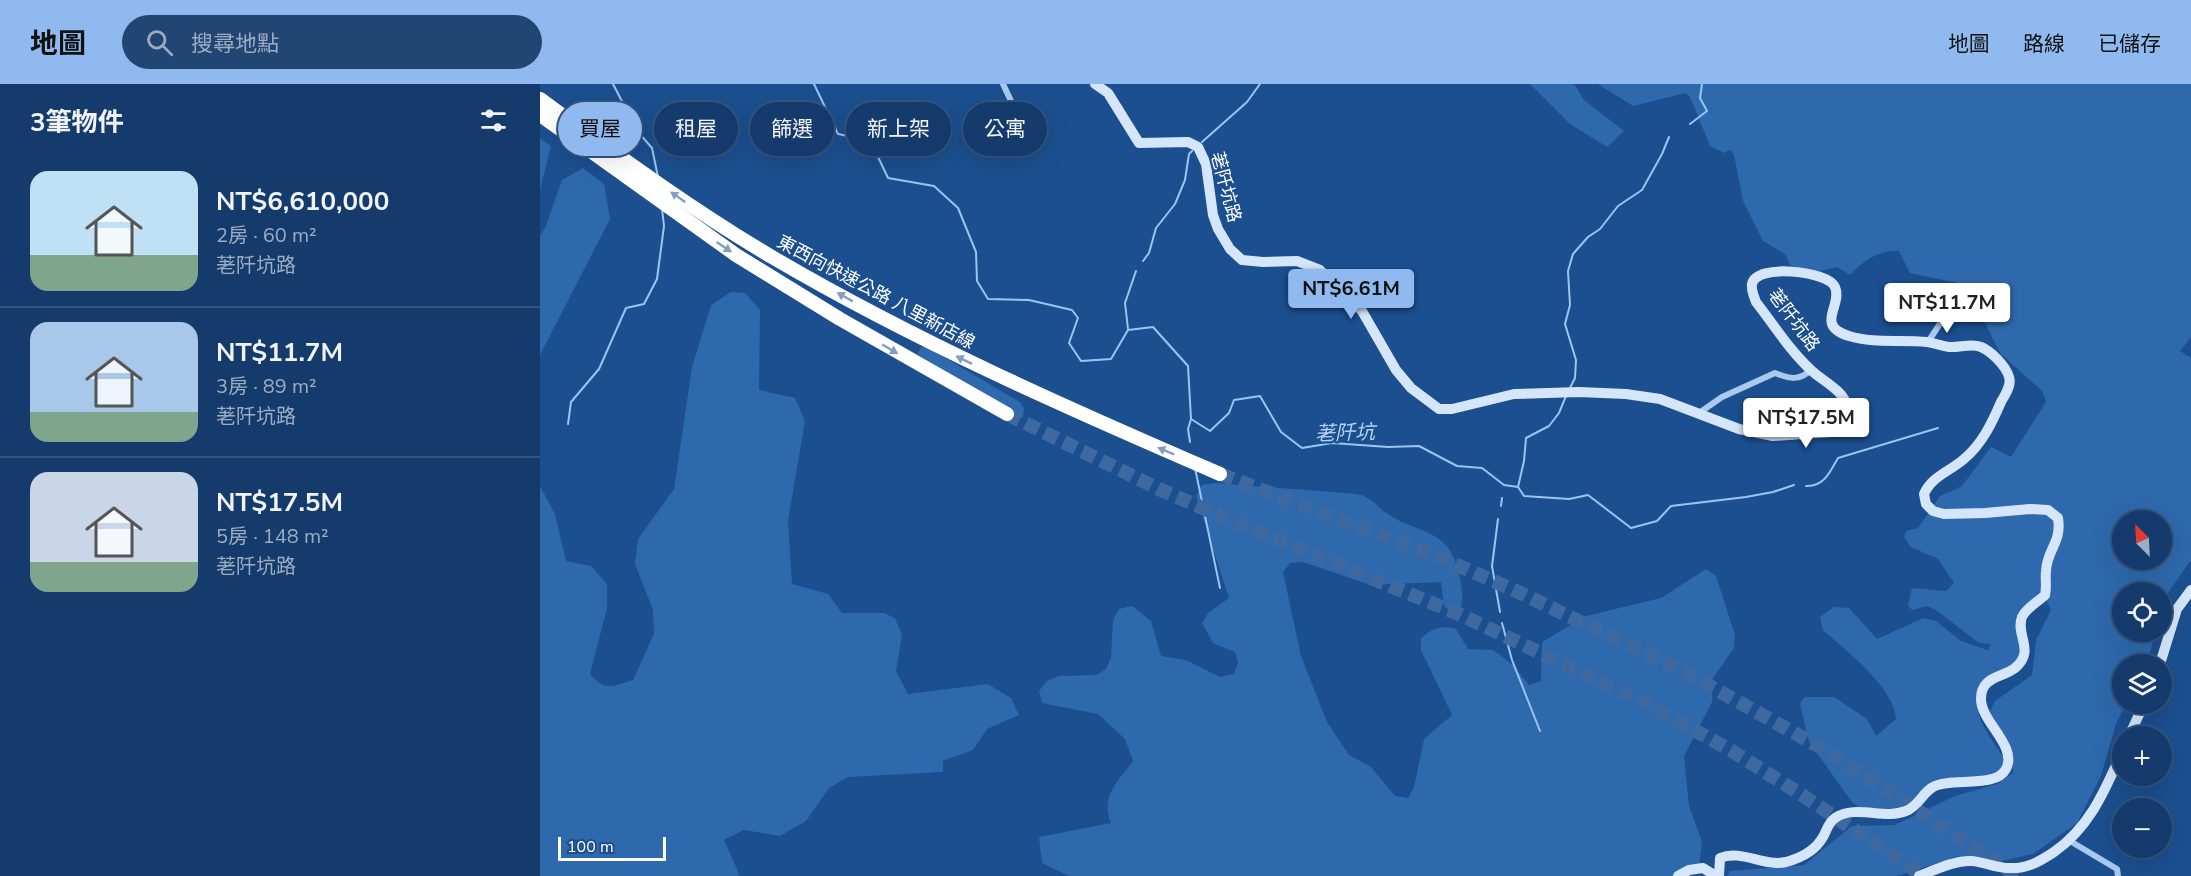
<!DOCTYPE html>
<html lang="zh-TW">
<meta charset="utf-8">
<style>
body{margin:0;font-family:"Nunito Sans","Noto Sans TC",sans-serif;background:#214673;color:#f1f3f6;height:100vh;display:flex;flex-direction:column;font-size:22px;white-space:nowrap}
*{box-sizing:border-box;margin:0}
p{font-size:20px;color:#9dadc1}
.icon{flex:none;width:33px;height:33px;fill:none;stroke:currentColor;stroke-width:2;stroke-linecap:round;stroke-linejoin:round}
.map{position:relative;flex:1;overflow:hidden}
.details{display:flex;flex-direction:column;background:#143b6b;width:540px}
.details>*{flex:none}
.guide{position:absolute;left:18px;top:18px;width:570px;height:54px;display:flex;gap:12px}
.needle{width:39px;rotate:336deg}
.fabs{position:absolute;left:1572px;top:426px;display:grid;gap:12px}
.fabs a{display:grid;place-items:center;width:60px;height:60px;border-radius:50%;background:#143b6b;box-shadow:0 6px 24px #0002,0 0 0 2px #33557e;font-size:30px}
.scale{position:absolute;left:18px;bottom:15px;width:108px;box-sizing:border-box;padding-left:6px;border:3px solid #fff;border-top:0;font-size:16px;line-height:21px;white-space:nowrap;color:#fff;-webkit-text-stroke:4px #1b4f8f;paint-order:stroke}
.price{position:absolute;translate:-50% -51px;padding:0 14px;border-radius:6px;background:#fff;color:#222;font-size:20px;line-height:39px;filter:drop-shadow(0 2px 3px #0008)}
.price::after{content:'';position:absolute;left:50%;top:36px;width:18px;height:14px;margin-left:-9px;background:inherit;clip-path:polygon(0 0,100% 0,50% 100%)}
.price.current{background:#90b9f0;color:#111}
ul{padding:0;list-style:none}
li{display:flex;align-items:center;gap:18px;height:150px;padding:0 30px}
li+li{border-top:2px solid #33557e}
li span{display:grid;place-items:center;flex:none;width:168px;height:120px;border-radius:18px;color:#555}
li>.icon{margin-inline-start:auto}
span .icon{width:72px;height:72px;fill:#fffc;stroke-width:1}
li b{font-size:26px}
h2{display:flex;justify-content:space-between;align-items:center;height:72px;padding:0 30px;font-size:26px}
.chip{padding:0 21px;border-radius:27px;background:#143b6b;box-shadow:0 6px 24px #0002,0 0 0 2px #33557e;font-size:21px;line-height:54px}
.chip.current{background:#90b9f0;color:#111}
header{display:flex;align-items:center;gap:36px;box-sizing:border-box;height:84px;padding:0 30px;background:#90b9f0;color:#111}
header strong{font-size:28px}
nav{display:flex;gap:33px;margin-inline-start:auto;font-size:21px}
.search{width:420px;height:54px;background:#214673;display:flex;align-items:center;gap:15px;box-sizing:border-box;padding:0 21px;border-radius:33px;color:#9dadc1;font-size:22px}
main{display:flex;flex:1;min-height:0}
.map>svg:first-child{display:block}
</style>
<header>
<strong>地圖</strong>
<div class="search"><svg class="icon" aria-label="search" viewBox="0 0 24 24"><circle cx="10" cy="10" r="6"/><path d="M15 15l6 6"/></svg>搜尋地點</div>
<nav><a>地圖</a><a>路線</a><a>已儲存</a></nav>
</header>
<main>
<section class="details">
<h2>3筆物件<svg class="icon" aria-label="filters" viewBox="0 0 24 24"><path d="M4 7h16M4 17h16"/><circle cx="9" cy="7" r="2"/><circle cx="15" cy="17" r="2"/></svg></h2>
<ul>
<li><span style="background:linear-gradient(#bfe0f5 70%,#7fa58c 0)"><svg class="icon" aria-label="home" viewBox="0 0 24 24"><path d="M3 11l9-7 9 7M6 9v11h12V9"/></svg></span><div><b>NT$6,610,000</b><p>2房 · 60 m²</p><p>荖阡坑路</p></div></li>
<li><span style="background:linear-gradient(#a9c7e8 75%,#7fa58c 0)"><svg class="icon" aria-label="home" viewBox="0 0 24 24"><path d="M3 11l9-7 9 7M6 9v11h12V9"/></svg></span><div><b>NT$11.7M</b><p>3房 · 89 m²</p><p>荖阡坑路</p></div></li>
<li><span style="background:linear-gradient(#c9d6e8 75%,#7fa58c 0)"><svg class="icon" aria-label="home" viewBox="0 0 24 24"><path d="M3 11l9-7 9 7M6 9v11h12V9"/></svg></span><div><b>NT$17.5M</b><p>5房 · 148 m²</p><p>荖阡坑路</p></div></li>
</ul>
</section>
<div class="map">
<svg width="1651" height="792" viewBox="0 0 1651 792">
<rect width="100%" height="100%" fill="#1b4f8f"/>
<g fill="#2e69ad" fill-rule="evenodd">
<path d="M990,0h44l10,16 40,31 -17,16 -37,-23z"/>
<path d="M1058,0h593v253l-11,14 11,7v202l-28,40 -1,6v-14h-40v40h33l-7,30 -2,2h-24v40h4l-10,20 -15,52 -24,47 -44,31 -32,7 -41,-5 -63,20h-170l3,-5 74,-6 48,-39 43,-1 60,-29 42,-12 16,-11v-17l-23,-44 5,-11 37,-26 4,-35 15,-30 -7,-15 -25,29c2,8 6,20 4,28 -4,28 -53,32 -43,66 4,13 19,32 27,44l-6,10 -68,16 -20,20 -44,8 -17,-14 -43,-60 -9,-38 5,-7h29l33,22 9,17 20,-17c-1,-31 -51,-69 -73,-89l-3,-13 14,-10 15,1 28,31 46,-21 13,3 25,20 27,9 3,-6 -12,-1 -43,-33 -9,-4 -15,4 -4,-5 4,-17 34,3 8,-8 -16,-24 -27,-12 -7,-10 2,-6 12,-3 22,-32 22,-10 29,-39 20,10 35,-55 -4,-11 -42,-38 -23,-46 -20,-24 -47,-10 -11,-22c-20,-1 -35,9 -49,24l-13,-8 -24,6 -23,-8 -5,-11 -22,-13 -20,-40 -9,-46 -4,-5 -6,3 -14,-7 -20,-49 -4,-4 -53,13zM1582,436h40v40h-40z"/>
<path d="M0,54l11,8 -11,44z"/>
<path d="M43,84l21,16 6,35 -70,136v-119l6,-10 16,-46z"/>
<path d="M191,208l14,1 15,17 -1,80 36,8 10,23 -17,100 4,63 36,10 14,19h42l11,5 7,17 -6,36 12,23 80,-10 23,14 8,17 -32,14 -14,21 -30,11v11l-95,5 -19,11 -23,33 -26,15 -36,-6 -20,10 16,36h-200v-390l15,28 11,47 25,5 16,18v24l-17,66c15,18 23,12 43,6l21,-46 -1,-24 -18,-46 3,-25 36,-50 18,-122 19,-62z"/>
<path d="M382,262c34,17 65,37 98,56l4,6 -1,10 -106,-64z"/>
<path d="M675,399l143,11c18,6 17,12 30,20 29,20 60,14 70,56 3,13 6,23 3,37l-9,6 -8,-7 -3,-24 -70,3 -68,-23 -13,1 -7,9 18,84 26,66 22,33 22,12 24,29 13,2 6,-11 10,-48 28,-24 -31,-65v-12c12,-10 19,-13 35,-9l12,20 25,1 20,15 16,20 12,-4 1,-39 44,-26 75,-18 45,-29 10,7 19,59 -1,13 -21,30 -1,24 -28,54 5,50 13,36 -3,23 -11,11h-619l-27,-13 -3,-26 72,-14c-11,-26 7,-42 22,-62l-8,-22 -27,-25 -56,-11 -3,-12 8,-10 12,-5 37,-1 10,-6 5,-12 2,-37 6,-11 13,-3 19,15 10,35 25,4 34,17 14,-3 4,-11 -3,-11 -22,-9 -11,-20 6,-10 21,-15 -33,-102 6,-11z"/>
</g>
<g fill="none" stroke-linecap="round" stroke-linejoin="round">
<g stroke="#9cc4f0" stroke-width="2">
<path d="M73,0l25,48 14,16 6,29"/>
<path d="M274,0l24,50 29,6 12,19 9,19 46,8 24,22 18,44 1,29 11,18 41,1 43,10 6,8 -9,25 12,18 30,-2 17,-29 25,-3 35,39 3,53 19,12 19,-18 5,-13 26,-4 21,36 21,16 30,-5 56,4 31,-1 38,20 25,2 22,17 14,2 6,9 45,3 19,-4 43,33 26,-7 14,-15 75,-9 27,-5 21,-7"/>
<path d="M1150,40l17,-13 -7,-13 2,-14"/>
<path d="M662,58l45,-40 13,-18"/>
<path d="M603,177l6,-8 7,-25 19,-24 10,-24 4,-26 3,-3"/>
<path d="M588,245l-3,-26 11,-32"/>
<path d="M1030,304l5,-10 1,-18 -11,-36 5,-19 -2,-34 5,-17 15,-17 12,-8 18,-23 24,-16 20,-36 7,-17"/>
<path d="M28,340l3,-22 28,-33 27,-61 18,-4 13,-25 7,-53 -2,-17"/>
<path d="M650,358l-2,-13 3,-10"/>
<path d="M655,384l25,120"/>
<path d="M1266,402c18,1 24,-14 32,-28l100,-30"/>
<path d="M978,403l6,-26 2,-23 23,-12 10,-13 7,-17"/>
<path d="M961,422l1,-8"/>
<path d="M958,435l-6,47 8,46"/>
<path d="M962,539l10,37 28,71"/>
</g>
<g stroke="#3d69a0" stroke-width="14" stroke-dasharray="14 7" stroke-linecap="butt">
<path d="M467,330l152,75 78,34 224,92 184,88 87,48 70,44 122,81"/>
<path d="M680,390l214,81 80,35 167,80 144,80 193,126"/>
</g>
<g stroke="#a9c9ee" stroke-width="6">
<path d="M463,0l16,34 -1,22"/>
<path d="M1388,258l19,-29"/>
<path d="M1159,329l23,-16 53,-24c15,6 24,8 36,-3"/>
<path d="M1530,757l47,28 1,7"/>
</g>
<g stroke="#d6e6fa" stroke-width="10">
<path d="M555,0l13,9 31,50 49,-1 10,5 8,17 7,51 5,14 12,20 12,11 21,2 34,-1 23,9 42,41 34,59 15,18 28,21h13l62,-15 65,-2 47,2 34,5 79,30 34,7 59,-4c10,-5 18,-13 15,-26 -3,-15 -24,-25 -35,-35 -22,-20 -38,-46 -56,-69 -2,-5 -5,-13 -4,-18 4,-21 76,-13 83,3 8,19 -21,38 14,49 25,8 52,3 78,6 7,1 15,4 22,5 10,1 22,-4 32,0 10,4 25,19 28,30 3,8 -4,18 -8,25 -9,21 -19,42 -37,57 -15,13 -32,17 -40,35l2,10 7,7 11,3 41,-1 45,-4 18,1 10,8c4,25 -11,31 -12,53 -1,8 1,16 -1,24 -7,7 -19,13 -23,22 -7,18 14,34 -7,51 -13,10 -34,8 -34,31 0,23 37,47 25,70 -10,20 -56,8 -73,18 -11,6 -14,19 -27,24 -22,9 -50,-7 -71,7 -7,5 -8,12 -12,19 -8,14 -22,21 -37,25 -22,5 -45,-13 -66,-4l-1,18"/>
<path d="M1620,580l17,-55 14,-19"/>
<path d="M1589,652l15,-32"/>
<path d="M1138,792l11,-6 14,-2 13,8"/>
<path d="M1379,792c16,-6 36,-16 53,-15 12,1 24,7 36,7 19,1 31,-6 46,-16 36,-25 51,-62 68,-100"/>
</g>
<g stroke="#fff" stroke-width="14">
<path d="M0,15c76,55 151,110 232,158 143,84 295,151 448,217"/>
<path d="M0,31l196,140 104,64 167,95"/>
</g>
</g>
<defs><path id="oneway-solid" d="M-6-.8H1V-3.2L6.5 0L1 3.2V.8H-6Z" transform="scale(1.5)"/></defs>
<g fill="#829ec1">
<use href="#oneway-solid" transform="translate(138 113) rotate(-145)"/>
<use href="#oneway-solid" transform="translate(184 163) rotate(34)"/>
<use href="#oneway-solid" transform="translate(305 213) rotate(-151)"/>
<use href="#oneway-solid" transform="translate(350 265) rotate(30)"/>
<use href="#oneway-solid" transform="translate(424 276) rotate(-154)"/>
<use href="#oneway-solid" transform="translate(626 367) rotate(-157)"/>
</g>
<g text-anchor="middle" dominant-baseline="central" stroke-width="4.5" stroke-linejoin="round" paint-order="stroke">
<g font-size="18" fill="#fff" stroke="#1b4f8f">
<text transform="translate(686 103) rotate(75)">荖阡坑路</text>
<text transform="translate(336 208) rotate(28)">東西向快速公路 八里新店線</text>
<text transform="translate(1254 236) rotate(53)">荖阡坑路</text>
</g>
<g font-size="20" font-style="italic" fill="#b5d3f5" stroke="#1b4f8f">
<text transform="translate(805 349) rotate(-2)">荖阡坑</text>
</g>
</g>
</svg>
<div class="fabs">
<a><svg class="needle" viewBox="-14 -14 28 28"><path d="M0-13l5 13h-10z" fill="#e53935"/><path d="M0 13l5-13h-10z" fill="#9dadc1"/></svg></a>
<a><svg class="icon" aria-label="locate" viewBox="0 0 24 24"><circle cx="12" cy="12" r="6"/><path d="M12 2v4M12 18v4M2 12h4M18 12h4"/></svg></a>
<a><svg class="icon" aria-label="layers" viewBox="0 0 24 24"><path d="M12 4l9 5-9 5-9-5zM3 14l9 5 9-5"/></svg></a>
<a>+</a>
<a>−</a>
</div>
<div class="scale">100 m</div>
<b class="price current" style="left:811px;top:236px">NT$6.61M</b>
<b class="price" style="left:1407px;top:250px">NT$11.7M</b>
<b class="price" style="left:1266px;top:365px">NT$17.5M</b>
<div class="guide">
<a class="chip current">買屋</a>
<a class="chip">租屋</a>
<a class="chip">篩選</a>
<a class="chip">新上架</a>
<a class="chip">公寓</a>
</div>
</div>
</main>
